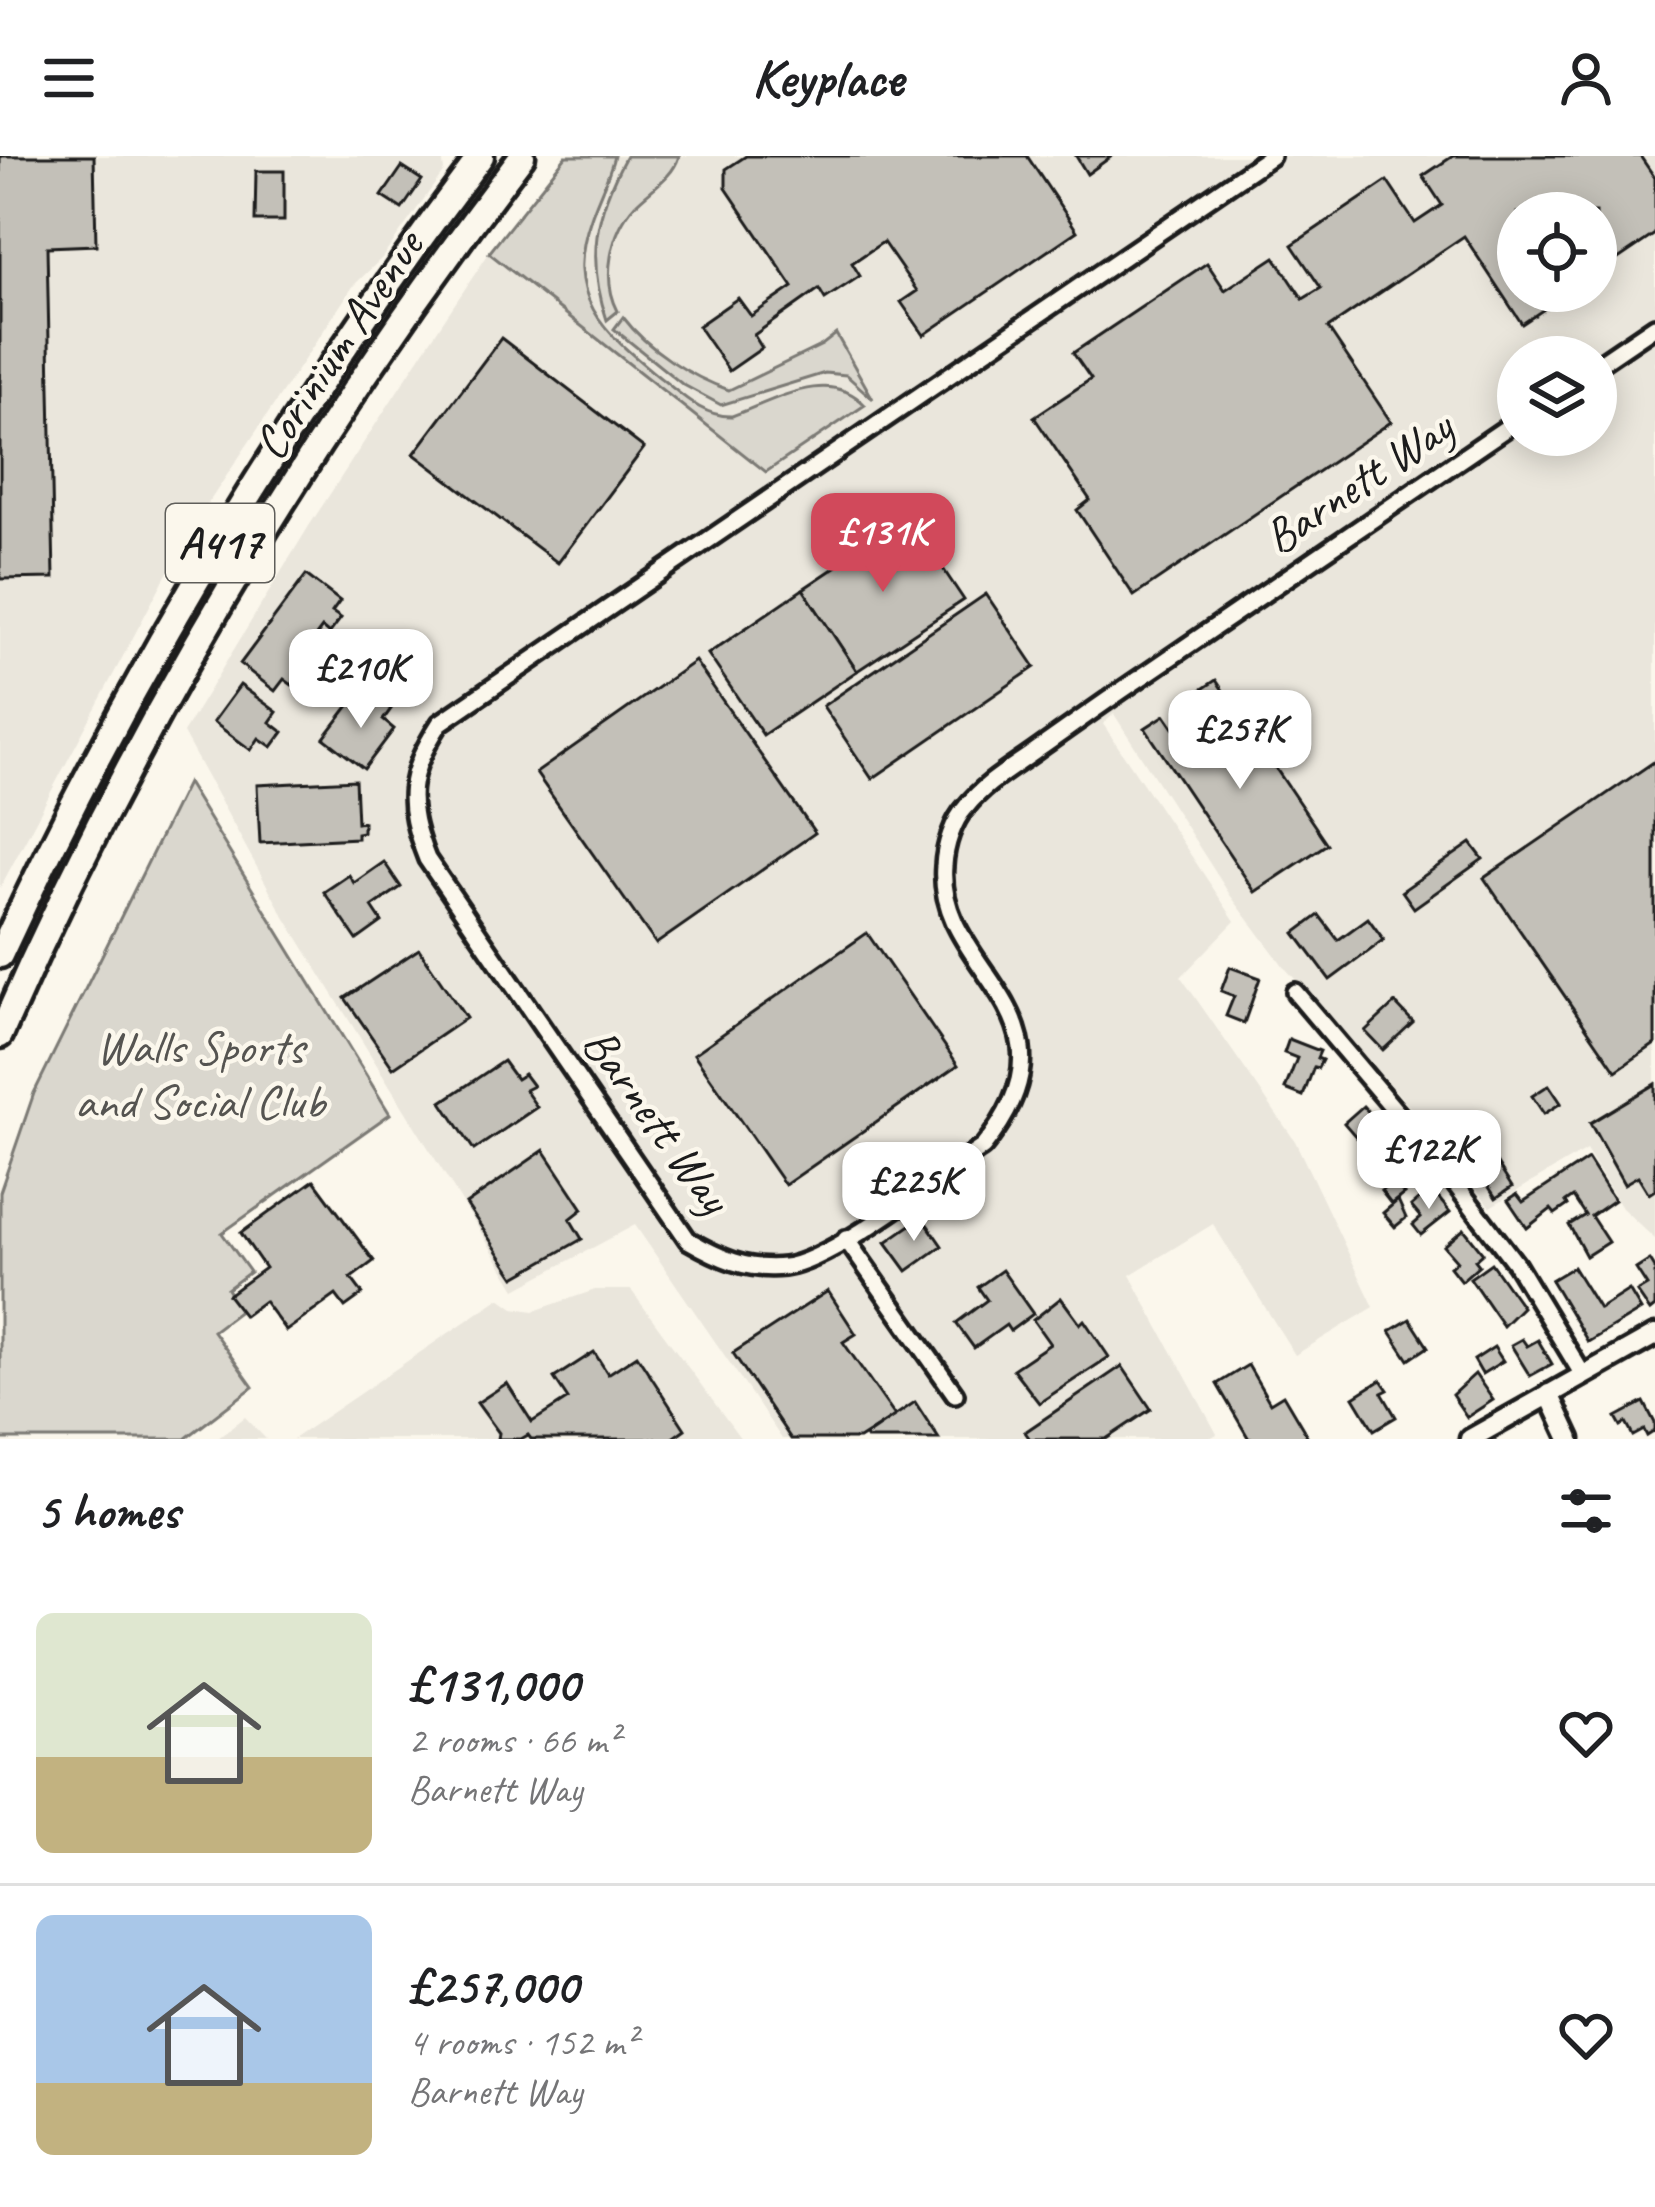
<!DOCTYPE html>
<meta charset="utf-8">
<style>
body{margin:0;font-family:Caveat,sans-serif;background:#f2f2f2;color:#202124;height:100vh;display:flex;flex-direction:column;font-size:45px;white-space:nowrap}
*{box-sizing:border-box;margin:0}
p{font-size:39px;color:#757577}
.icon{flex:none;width:66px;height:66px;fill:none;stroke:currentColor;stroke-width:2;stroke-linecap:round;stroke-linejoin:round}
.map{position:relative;height:1283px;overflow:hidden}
.panel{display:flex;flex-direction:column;background:#fff;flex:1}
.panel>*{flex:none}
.tools{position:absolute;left:1497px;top:36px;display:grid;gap:24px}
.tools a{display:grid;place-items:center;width:120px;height:120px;border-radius:50%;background:#fff;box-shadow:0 6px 30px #0003;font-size:60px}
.price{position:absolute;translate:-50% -102px;padding:0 27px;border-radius:24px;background:#fff;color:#222;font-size:39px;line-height:78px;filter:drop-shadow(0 3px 6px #0008)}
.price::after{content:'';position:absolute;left:50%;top:72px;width:36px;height:27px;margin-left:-18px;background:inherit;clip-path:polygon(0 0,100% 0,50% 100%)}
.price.selected{background:#d1495b;color:#fff}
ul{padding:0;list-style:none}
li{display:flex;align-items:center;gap:36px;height:300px;padding:0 36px}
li+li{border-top:3px solid #e0e0e0}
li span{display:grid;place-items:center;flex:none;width:336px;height:240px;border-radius:18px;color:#555}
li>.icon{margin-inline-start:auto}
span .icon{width:144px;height:144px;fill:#fffc;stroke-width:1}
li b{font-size:51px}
h2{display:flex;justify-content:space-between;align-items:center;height:144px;padding:0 36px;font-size:51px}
header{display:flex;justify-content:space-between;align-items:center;height:156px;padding:0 36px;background:#fff;font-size:54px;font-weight:600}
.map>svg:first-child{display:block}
</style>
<header><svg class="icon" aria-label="menu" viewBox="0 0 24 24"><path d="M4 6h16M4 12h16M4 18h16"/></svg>Keyplace<svg class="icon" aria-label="person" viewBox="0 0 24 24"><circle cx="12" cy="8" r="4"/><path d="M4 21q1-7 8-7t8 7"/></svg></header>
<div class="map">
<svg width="1655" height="1283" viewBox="0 0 1655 1283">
<rect width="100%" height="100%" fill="#fbf7ec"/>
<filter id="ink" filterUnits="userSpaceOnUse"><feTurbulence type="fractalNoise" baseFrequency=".00833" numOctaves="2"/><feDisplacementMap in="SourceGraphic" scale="24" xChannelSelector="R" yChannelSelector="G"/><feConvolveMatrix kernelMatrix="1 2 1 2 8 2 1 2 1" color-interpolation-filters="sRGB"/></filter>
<g filter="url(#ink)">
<g fill="#eae6dc" fill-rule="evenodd">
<path d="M0,0h442l2,15 -62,87 -28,27 -165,247 -189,356z"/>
<path d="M566,0h1089v1083l-33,-31 -36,-58 -96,57 -53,-70 -152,-169 -55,-73 -116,-181 -11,10 132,197 -54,56 114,164 79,166 -79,48 -82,-131 -83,51 87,159 -9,5h-426l-147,-214 -119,64 -236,-380 -97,-176 126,-207 135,-206 45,-67zM1518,57h78v78h-78zM1518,201h78v78h-78z"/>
<path d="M595,1134h36l110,149h-448l207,-141 14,10 20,3z"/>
<path d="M245,1261l21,22h-49z"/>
</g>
<g fill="#dad7ce" stroke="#7b7a75" stroke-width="3">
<path d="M566,0h48c-5,21 -16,41 -23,62 -28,79 12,113 68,159 22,17 44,40 73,39 42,-15 97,-50 133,-11l-99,67 -277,-219z"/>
<path d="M626,0h53c-6,22 -29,33 -44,49 -24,26 -34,74 -17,106l-11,9c-21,-62 -12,-107 19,-164z"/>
<path d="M623,161c24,32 68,60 106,73l93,-45 14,-11 37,65 -27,-24 -21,-2 -104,32 -39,-21 -68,-55z"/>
<path d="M187,627l203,331 -168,119 28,39 -23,17 14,21 -28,21 40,56 -68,52h-185v-247l34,-99z"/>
</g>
<g fill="#c3c0b8" stroke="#1c1c1c" stroke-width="3">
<path d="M0,0h94l2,89 -49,2 7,331 -54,1z"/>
<path d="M746,0h281l50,75 -153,104 -23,-33 16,-11 -34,-49 -31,21 8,13 -35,23 -6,-10 -65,46 8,13 -33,23 -31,-45 40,-28 13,18 42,-29 -67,-99v-19z"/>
<path d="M1076,0h36l-25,18z"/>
<path d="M1453,0h187l15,22v56l-59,40v-61h-78v78h53l-49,33 -58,-88 -136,92 63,94 -257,174 -57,-86 13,-10 -56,-83 57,-38 -18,-26 134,-90 18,27 50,-33 28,42 18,-11 -29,-43 95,-64 28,42 27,-18 -19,-29z"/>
<path d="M402,11l20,13 -20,29 -20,-13z"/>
<path d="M256,15h28v50h-29z"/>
<path d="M501,182l143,110 -86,115 -144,-109z"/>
<path d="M909,362l55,82 -107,71 -54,-82z"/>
<path d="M306,419l34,26 -8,11 9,6 -12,16 -7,-6 -26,35 8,6 -12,16 -8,-6 -9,12 -35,-27z"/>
<path d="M803,433l54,82 -94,64 -55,-81z"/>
<path d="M986,438l49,73 -163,112 -49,-73z"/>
<path d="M695,505l120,172 -159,111 -120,-171z"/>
<path d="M1216,524l111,164 -72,48 -110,-164 20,-13 26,38 27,-18 -26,-39z"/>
<path d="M240,529l37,27 -7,10 13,10 -11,15 -13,-9 -8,12 -38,-28z"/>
<path d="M375,541l16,12 -8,11 11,9 -30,40 -40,-31 30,-39 12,10z"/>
<path d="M1655,605v283l-39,27 -132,-193z"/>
<path d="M355,624l2,43 6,-1v10l-6,1v5l-97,5 -3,-58z"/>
<path d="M1471,687l12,16 -69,49 -12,-17z"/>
<path d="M384,706l17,25 -29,20 10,15 -25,18 -33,-48 25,-17 5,8z"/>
<path d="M1319,759l19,25 30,-22 16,22 -54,40 -35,-47z"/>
<path d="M867,777l91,132 -173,120 -91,-131z"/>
<path d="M419,793l47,69 -73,50 -48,-70z"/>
<path d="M1230,811l30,11 -16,45 -18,-7 8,-20 -13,-5z"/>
<path d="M1395,847l18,19 -30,28 -18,-19z"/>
<path d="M1289,883l31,12 -3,7 5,2 -4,8 -4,-1 -11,29 -18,-7 12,-31 -13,-5z"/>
<path d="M503,905l13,18 8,-5 9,12 -8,4 12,17 -63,43 -32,-48z"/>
<path d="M1655,928v106l-6,4 -11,-18 -14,8 -34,-61z"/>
<path d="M1549,929l12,18 -17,11 -12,-18z"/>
<path d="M1363,950l20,22 -20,17 -19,-22z"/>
<path d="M1483,986l29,45 -16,11 -29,-45z"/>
<path d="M1397,992l20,23 -19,16 6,7 -13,10 -10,-13 9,-7 -15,-18z"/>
<path d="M544,994l39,59 -13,10 12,20 -67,38 -49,-73z"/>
<path d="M1588,1003l26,41 -23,16 17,26 -22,14 -17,-31 16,-10 -12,-18 -7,5 2,3 -13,9 -4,-5 -24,19 -19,-28 9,-6 6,8z"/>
<path d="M314,1024l60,81 -23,17 12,16 -18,13 -9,-12 -50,36 -22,-30 -20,15 -16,-21 37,-27 -24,-35z"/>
<path d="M1431,1033l19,23 -29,23 -8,-10 8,-7 -10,-12z"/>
<path d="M1398,1044l8,18 -11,9 -12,-14z"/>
<path d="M922,1061l20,29 -35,25 -21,-29z"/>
<path d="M1464,1073l19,24 -8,7 4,5 -18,16 -11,-14 7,-6 -13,-15z"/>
<path d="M1650,1104l5,8v39l-5,4 -13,-19 10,-6 -11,-17z"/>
<path d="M1491,1107l31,44 -19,19 -33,-48z"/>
<path d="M1573,1111l26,42 30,-19 12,20 -53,32 -37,-62z"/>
<path d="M1002,1114l31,44 -23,17 -4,-6 -32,23 -18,-25 31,-23 -9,-13z"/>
<path d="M828,1135l28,43 -13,8 52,74 -36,23h-68l-58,-86z"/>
<path d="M1061,1142l19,26 4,-4 25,37 -70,46 -26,-34 37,-25 -17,-24z"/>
<path d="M1410,1163l18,28 -19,13 -19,-29z"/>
<path d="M1522,1183l5,7 11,-6 14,24 -22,12 -19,-31z"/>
<path d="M1494,1191l9,14 -21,13 -8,-14z"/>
<path d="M594,1196l14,22 29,-19 48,74 -14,10h-140l-3,-4 -7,4h-23l1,-6 -22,-30 30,-20 25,39 36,-23 -14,-21z"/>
<path d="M1248,1209l22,38 13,-8 26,44h-60l-32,-55z"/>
<path d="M1122,1210l29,43 -45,30h-76l-5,-7z"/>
<path d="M1475,1218l18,26 -26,17 -15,-22z"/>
<path d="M1381,1224l7,10 -6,3 14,24 -22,13 -20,-33z"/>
<path d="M915,1246l24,37h-72l-2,-3z"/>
<path d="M1644,1246l11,21v8l-8,5 -3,-6 -11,6 -7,-13 -5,3 -5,-9z"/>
</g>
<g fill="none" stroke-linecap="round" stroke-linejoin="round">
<defs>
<g id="minor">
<path d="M1271,0l-831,567c-33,52 -36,78 -13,136l261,381c31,18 59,31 96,27 47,-5 155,-90 199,-120 109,-134 -48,-175 -39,-281 1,-20 9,-45 22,-59 19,-24 46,-39 71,-57 37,-26 74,-53 112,-78 123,-84 246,-168 369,-252"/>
<path d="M1596,210l59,-40"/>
<path d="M1295,836l138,163 83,109 67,111"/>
<path d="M846,1083l109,155"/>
</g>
<g id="tertiary">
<path d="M1549,1238l21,45"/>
<path d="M1470,1283l185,-104"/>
</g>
<g id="trunk">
<path d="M0,799c130,-282 294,-551 481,-799"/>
<path d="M0,879c136,-313 316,-608 522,-879"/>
</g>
</defs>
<use href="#minor" stroke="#1c1c1c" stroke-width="24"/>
<use href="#tertiary" stroke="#1c1c1c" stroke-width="27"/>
<use href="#trunk" stroke="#1c1c1c" stroke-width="33"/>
<use href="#minor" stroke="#fbf7ec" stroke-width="15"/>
<use href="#tertiary" stroke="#fbf7ec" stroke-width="18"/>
<use href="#trunk" stroke="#fbf7ec" stroke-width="24"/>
</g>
</g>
<g text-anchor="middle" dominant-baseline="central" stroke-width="9" stroke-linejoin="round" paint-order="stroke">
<rect fill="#fbf7ec" stroke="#5f5e5a" stroke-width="3" x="166" y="348" width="108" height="78" rx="9"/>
<g font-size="45" font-weight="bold" fill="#1c1c1c">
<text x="220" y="387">A417</text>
</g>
<g font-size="48" fill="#1c1c1c" stroke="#fbf7ec">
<text transform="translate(338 189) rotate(-56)">Corinium Avenue</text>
<text transform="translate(1358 326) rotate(-34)">Barnett Way</text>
<text transform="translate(657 964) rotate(54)">Barnett Way</text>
</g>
<g font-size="48" fill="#555451" stroke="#fbf7ec">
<text x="200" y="891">Walls Sports<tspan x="200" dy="55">and Social Club</tspan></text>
</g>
</g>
</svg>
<div class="tools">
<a><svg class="icon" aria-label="locate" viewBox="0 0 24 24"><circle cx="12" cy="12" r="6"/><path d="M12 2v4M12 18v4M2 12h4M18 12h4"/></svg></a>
<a><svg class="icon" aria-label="layers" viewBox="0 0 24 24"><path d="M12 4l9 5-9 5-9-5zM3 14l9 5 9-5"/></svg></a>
</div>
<b class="price selected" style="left:883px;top:439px">£131K</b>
<b class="price" style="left:361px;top:575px">£210K</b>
<b class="price" style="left:1240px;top:636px">£257K</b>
<b class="price" style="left:1429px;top:1056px">£122K</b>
<b class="price" style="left:914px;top:1088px">£225K</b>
</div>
<section class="panel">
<h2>5 homes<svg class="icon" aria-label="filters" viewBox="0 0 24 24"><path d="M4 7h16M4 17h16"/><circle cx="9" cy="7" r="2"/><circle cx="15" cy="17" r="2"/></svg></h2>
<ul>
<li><span style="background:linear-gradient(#dfe7d0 60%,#c2b280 0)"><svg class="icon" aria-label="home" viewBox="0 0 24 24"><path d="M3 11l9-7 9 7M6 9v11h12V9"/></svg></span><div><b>£131,000</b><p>2 rooms · 66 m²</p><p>Barnett Way</p></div><svg class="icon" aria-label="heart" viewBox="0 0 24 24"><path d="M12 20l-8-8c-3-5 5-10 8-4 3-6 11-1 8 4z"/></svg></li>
<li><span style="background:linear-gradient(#a9c7e8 70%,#c2b280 0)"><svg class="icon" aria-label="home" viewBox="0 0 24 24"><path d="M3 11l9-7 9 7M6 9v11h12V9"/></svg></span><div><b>£257,000</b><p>4 rooms · 152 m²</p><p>Barnett Way</p></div><svg class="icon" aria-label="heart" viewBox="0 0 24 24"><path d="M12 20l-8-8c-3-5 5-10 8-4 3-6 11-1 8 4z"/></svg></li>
</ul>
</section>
